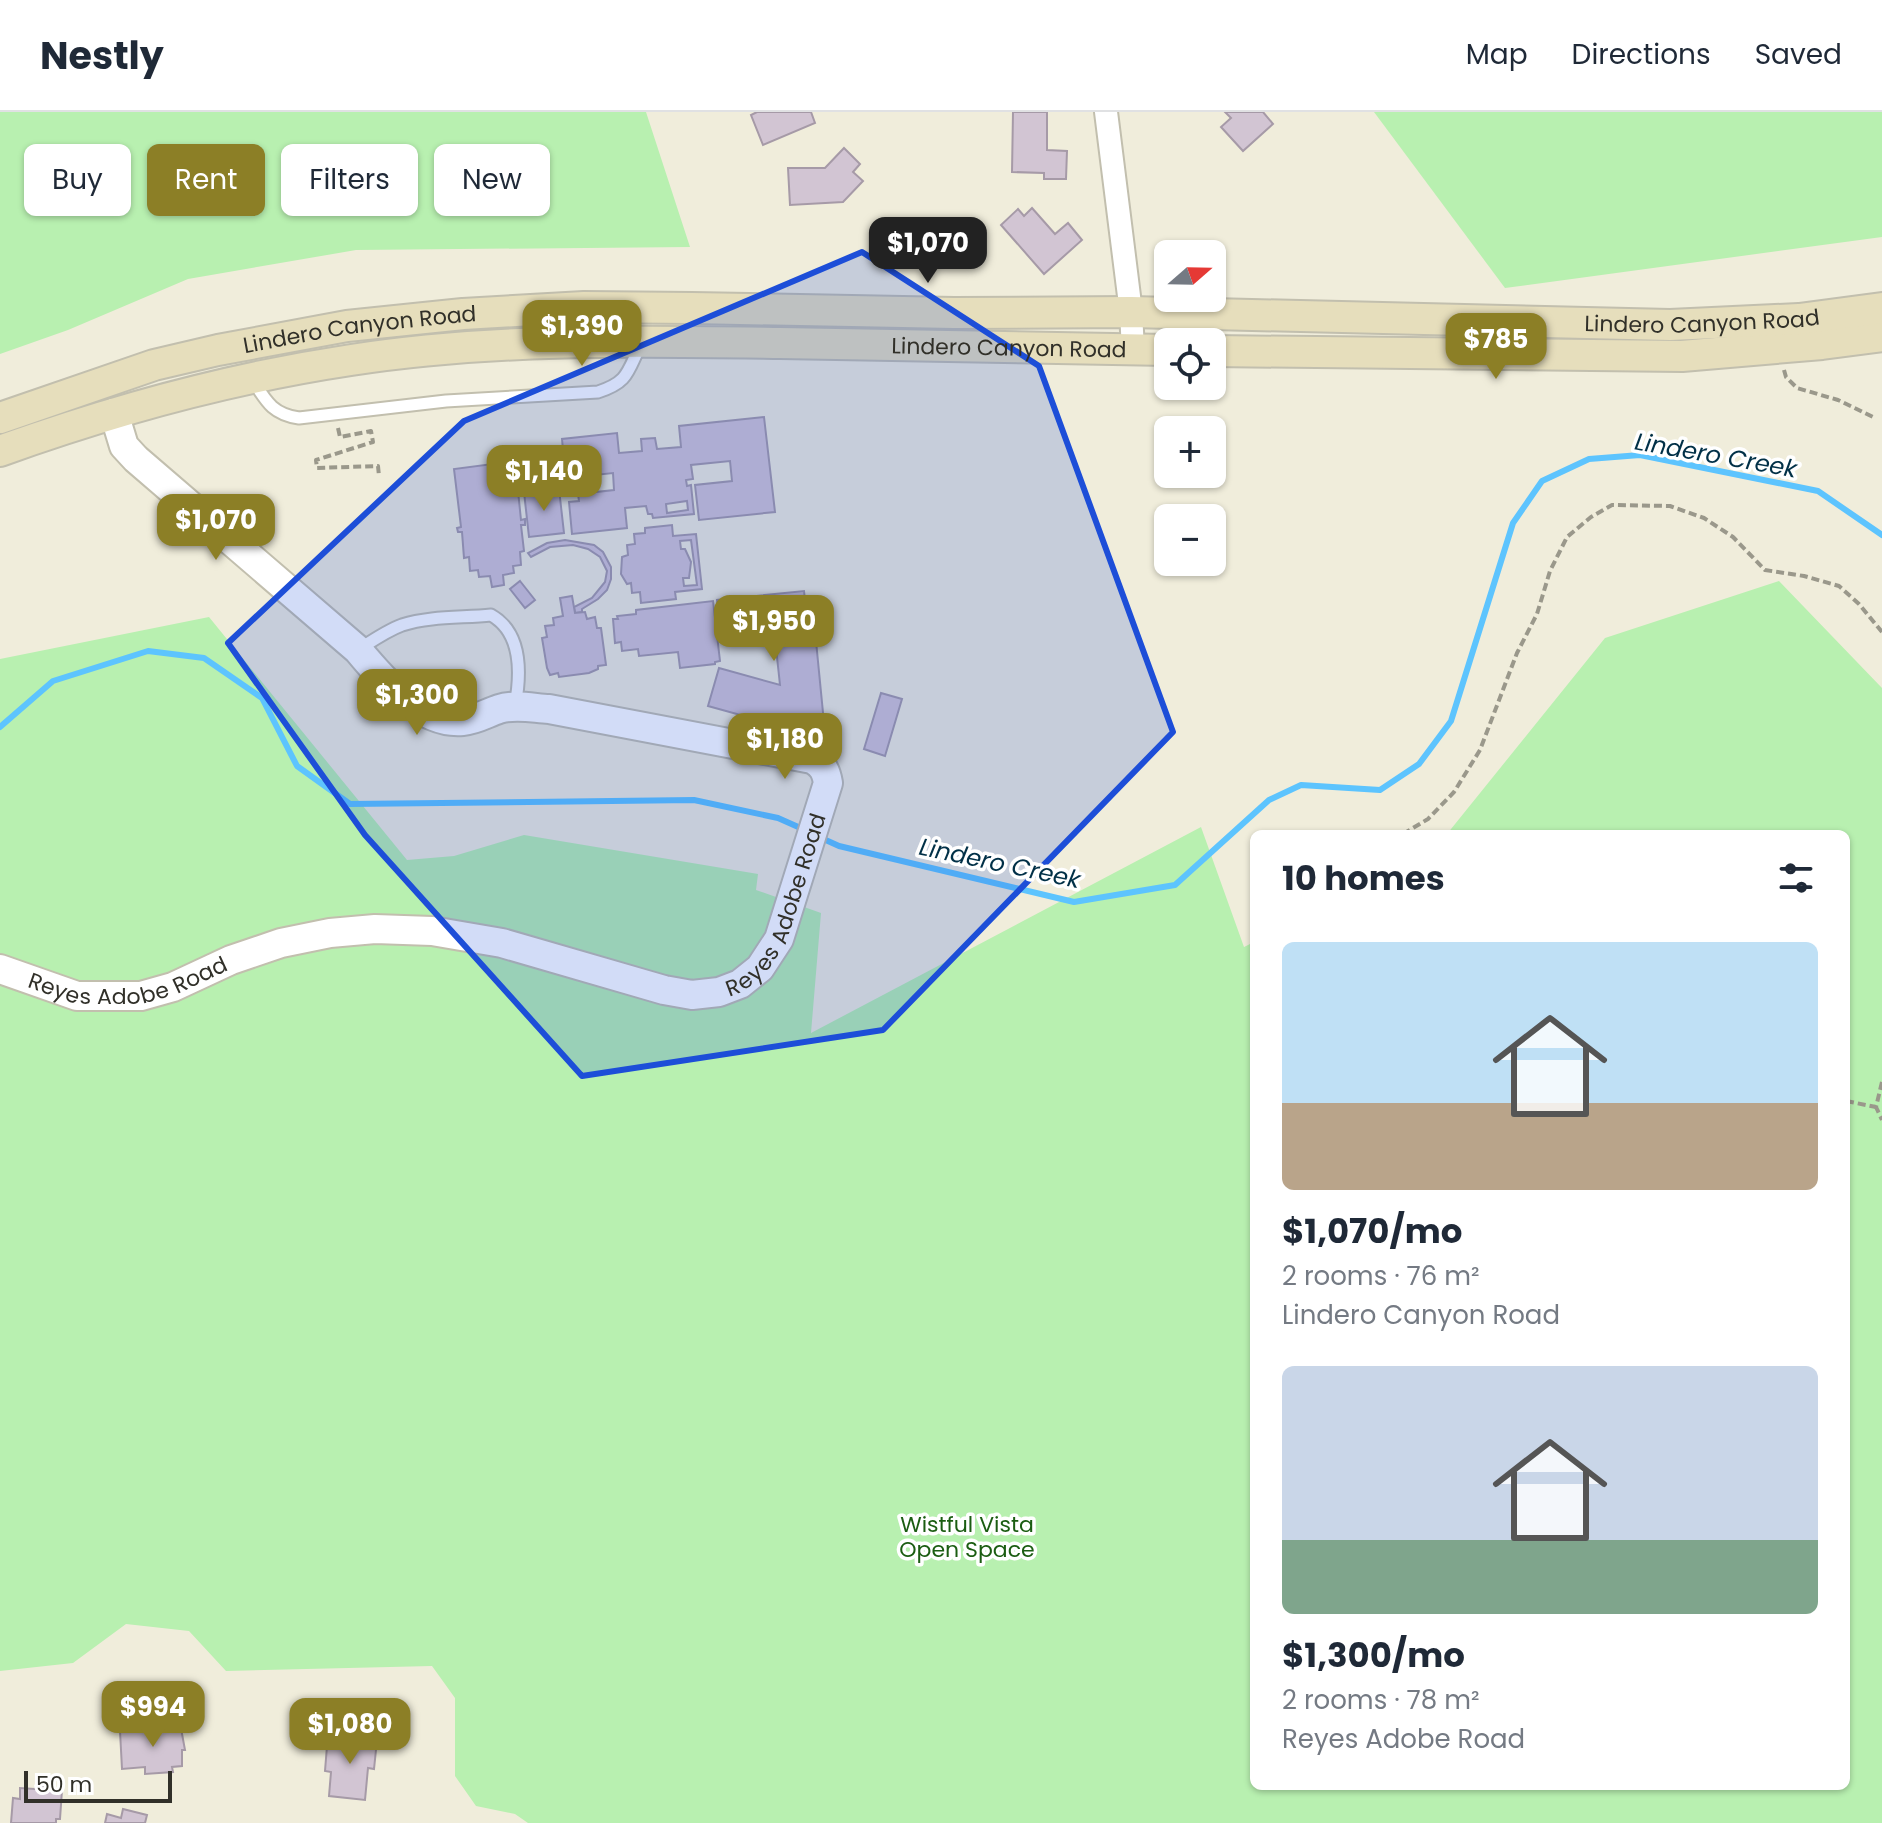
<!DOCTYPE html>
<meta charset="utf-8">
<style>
body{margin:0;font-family:Poppins,sans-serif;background:#f2f2f3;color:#1f2937;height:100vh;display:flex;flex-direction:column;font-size:30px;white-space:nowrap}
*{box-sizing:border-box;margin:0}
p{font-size:26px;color:#747a83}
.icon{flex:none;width:44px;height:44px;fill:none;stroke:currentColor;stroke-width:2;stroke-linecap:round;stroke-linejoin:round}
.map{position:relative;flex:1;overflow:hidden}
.panel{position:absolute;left:1250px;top:718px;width:600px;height:960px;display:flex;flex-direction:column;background:#fff;border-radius:12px;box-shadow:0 2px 6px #0004}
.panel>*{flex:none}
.guide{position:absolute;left:24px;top:32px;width:760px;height:72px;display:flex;gap:16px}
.needle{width:52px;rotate:70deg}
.controls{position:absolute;left:1154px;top:128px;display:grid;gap:16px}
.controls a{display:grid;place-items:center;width:72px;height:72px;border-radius:12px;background:#fff;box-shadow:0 2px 6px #0004;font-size:40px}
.scale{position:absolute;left:24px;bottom:20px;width:148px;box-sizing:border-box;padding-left:8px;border:4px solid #313029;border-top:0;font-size:22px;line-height:28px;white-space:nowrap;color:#313029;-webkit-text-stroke:6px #fff;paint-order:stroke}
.price{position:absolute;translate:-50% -68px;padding:0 18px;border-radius:16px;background:#8c7f26;color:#fff;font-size:26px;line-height:52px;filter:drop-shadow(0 2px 4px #0008)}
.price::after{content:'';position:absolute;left:50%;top:48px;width:24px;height:18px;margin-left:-12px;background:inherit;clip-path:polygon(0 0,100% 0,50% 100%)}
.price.active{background:#222;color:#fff}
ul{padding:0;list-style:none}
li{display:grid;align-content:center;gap:16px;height:424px;padding:0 32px}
li span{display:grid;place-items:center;height:248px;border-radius:12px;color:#555}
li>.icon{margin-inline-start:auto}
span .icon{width:144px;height:144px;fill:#fffc;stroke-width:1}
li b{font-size:34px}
h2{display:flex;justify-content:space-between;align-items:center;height:96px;padding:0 32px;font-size:34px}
.tag{padding:0 28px;border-radius:12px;background:#fff;box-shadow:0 2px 6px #0004;font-size:28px;line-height:72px}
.tag.active{background:#8c7f26;color:#fff}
header{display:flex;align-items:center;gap:48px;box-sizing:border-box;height:112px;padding:0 40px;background:#fff;border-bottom:2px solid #e0e1e3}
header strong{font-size:38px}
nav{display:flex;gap:44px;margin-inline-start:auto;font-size:28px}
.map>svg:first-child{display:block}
</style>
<header>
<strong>Nestly</strong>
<nav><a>Map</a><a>Directions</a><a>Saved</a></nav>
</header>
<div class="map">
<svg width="1882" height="1711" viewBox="0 0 1882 1711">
<rect width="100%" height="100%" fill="#f0eddb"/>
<g fill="#b8f0b0">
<path d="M0,0h646l44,135 -334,3 -168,29 -120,51 -68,24z"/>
<path d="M1374,0h508v125l-377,51z"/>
<path d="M1779,469l103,107v1135h-1354l-13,-9 -39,-8 -21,-30v-78l-23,-32 -206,5 -37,-40 -63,-7 -53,39 -73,8v-1012l209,-42 198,243 47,-4 70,-21 234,39 -2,16 65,23 -10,120 390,-206 43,120 10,-5v844h592v-952h-399l158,-196z"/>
</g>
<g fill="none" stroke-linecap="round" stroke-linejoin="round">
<g stroke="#5dc4fe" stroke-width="6">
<path d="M0,615l53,-46 95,-30 56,7 58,40 35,68 53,38 344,-4 84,18 27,12"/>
<path d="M819,725l20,9 235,56 101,-17 94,-85 32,-15 79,5 39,-26 32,-43 62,-198 29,-42 47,-22 51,-4 178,36 64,44"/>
</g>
</g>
<g fill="#d2c5d3" stroke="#a69aa7" stroke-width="2" fill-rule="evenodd">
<path d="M757,0h54l4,11 -52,22 -12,-30z"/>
<path d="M1013,0h34v38l20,1 -1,28h-22v-6l-32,-1z"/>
<path d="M1225,0h38l10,12 -30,27 -22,-24 10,-9z"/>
<path d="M844,36l16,16 -7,8 10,9 -20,21 -53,3 -2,-37h37z"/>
<path d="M1032,96l23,26 13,-11 14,17 -38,34 -43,-49 17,-16 6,7z"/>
<path d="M764,305l11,95 -76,8 -4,-35 37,-4 -2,-20 -39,4 2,14 -7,1 1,6 4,-1 3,29 -41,4 -1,-4h-4l-2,-8 -21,2 2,20 -55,6 -3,-32 10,-1 -1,-7 36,-4 -1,-17 -37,4v-7l-32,3 -2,-20 21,-3 -1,-11 55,-6 2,20 23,-2 -1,-12 14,-1 2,11 24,-2 -2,-21zM687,389l1,9 -21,3 -1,-9z"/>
<path d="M523,348l3,28 -12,1 4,2 3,29 4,-1v6h-4l3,26 -4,1 1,13 -8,1 1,7 -11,2 1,10 -12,2 -2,-11 -11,1 -1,-7 -8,1 -1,-14 -5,1 -2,-26h-4l-1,-4 4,-1 -7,-58z"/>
<path d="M559,377l5,44 -35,4 -5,-45z"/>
<path d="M672,413l1,11 23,-2 6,55 -27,3 1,7 -35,4 -1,-11 -8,1 -1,-10 -4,1 -6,-10 1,-17 6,-2 -1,-10 8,-1 -1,-10 11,-1v-5zM691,428l6,45 -13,1 -1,-8h6l2,-16 -6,-13h-4l-1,-8z"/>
<path d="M565,428l29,5 9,7 8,15v12l-4,11 -9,9 -16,10v3l-7,1 -1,-6 18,-9 13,-16 2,-11 -7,-14 -12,-8 -15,-4 -23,2 -19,10 -3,-4 19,-10z"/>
<path d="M520,469l15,19 -10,8 -15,-19z"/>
<path d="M804,479l3,26 5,-1 3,15 9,92 -8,8 -54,-14v4l-54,-15 11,-38 61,17 -6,-56 -45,5 -1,-15 -9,1 -2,-20z"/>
<path d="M572,484l3,17 10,-1 2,7 8,-2 2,11h4l5,37 -8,1v3l-9,4 -30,4 -1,-4 -8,2 -3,-7 -5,-30 5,-1 -2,-11 9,-1 -1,-7 10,-2 -3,-18z"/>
<path d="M713,489l7,60 -5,1v2l-35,4 -2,-16 -39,4 -1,-7 -16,2 -1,-9 -6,1 -2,-24h5l-1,-3 19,-2v-4z"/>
<path d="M881,581l21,6 -17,57 -21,-7z"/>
<path d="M180,1611l5,27h-3v16l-10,1 1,5 -28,2v-7l-23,2 -2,-38 32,-1v-5z"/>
<path d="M353,1623l6,1 1,3 17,1 -3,29 -6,-1 -3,32 -36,-4 2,-24 -6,-1 2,-25h6l2,-10 15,1z"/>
<path d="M38,1674l24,4 -2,29h-4v4h-45l2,-25 7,1v-11l15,1z"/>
<path d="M123,1697l24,6 -2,8h-40l2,-9 14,4z"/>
</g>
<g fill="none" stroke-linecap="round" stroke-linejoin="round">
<defs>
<g id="service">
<path d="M252,267c14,22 20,35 47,39l147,-17 152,-9c30,-10 29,-19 42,-46"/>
<path d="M358,538c14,-9 28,-19 44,-25 28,-9 60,-7 89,-10 32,18 30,59 24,91"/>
</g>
<path id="minor" d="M1106,0l25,200 2,38"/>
<g id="tertiary">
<path id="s1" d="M0,857l77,27h64l32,-9 58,-27 50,-17 49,-10 45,-4 57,2 70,12 162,47 28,5 27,-3 21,-8 20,-16 19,-29 49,-156c-2,-12 -5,-18 -16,-24l-263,-50c-17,-1 -34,-5 -50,0 -12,4 -23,11 -36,12 -42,4 -81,-42 -105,-71l-222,-191 -12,-13 -10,-33"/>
</g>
<g id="secondary">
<path d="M1212,239l470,5 140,-12 60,-8"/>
<path id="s2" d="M0,306l154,-53 64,-15 129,-24 116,-12 121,-7 108,1 262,5 177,-1 539,13 129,-6 83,-11"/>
<path id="s3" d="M0,339c114,-41 231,-73 351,-91 142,-22 286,-19 429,-17 130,3 259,5 388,7"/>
</g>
</defs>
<use href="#service" stroke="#c2bfae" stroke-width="15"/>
<use href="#minor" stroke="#c2bfae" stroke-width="26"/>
<use href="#tertiary" stroke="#c2bfae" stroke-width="32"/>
<use href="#secondary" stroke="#c2bfae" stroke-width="34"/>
<g stroke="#9a988b" stroke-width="4" stroke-dasharray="8 4" stroke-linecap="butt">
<path d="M1784,258l2,7 11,11 41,12 37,18"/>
<path d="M338,316l2,9 31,-6 2,11 -57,18 1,8 61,-2 1,10"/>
<path d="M1403,722l25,-15 26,-27 26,-42 37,-97 20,-39 13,-43 17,-34 24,-20 21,-12 58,1 34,12 29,19 32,33 39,6 35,10 20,18 23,28"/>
<path d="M1882,970l-6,25 6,13"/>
<path d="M1846,989l30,6"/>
</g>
<use href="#service" stroke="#fff" stroke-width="11"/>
<use href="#minor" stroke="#fff" stroke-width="22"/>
<use href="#tertiary" stroke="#fff" stroke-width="28"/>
<use href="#secondary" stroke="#e6debc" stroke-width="30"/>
</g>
<path fill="#1d4ed8" fill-opacity="0.2" stroke="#1d4ed8" stroke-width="6" stroke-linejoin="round" d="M862,140l177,114 134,366 -290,298 -301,46 -217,-241 -137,-192 236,-222z"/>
<g text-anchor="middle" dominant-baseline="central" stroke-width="7" stroke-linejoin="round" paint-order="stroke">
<g font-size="22" fill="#313029" stroke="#fff">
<text stroke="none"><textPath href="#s2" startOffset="1716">Lindero Canyon Road</textPath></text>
<text stroke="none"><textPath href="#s2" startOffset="372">Lindero Canyon Road</textPath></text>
<text stroke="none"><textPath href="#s3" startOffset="1022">Lindero Canyon Road</textPath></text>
<text stroke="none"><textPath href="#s1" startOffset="854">Reyes Adobe Road</textPath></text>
<text stroke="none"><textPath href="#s1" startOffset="134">Reyes Adobe Road</textPath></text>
</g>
<g font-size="22" fill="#1b5d12" stroke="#fff">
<text x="967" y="1412">Wistful Vista<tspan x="967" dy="25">Open Space</tspan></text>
</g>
<g font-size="24" font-style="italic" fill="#013047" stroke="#fff">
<text transform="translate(1716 343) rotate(10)">Lindero Creek</text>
<text transform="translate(1000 751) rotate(12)">Lindero Creek</text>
</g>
</g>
</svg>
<div class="controls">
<a><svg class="needle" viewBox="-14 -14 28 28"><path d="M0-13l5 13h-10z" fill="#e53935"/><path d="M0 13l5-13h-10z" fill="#747a83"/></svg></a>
<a><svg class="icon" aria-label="locate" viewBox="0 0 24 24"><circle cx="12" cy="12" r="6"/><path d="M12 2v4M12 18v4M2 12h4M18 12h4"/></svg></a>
<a>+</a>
<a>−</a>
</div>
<div class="scale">50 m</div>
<b class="price active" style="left:928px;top:173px">$1,070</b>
<b class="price" style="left:582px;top:256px">$1,390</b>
<b class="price" style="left:1496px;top:269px">$785</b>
<b class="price" style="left:544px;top:401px">$1,140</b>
<b class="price" style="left:216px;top:450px">$1,070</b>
<b class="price" style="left:774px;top:551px">$1,950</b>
<b class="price" style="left:417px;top:625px">$1,300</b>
<b class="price" style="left:785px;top:669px">$1,180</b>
<b class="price" style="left:153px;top:1637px">$994</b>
<b class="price" style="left:350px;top:1654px">$1,080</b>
<div class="guide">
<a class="tag">Buy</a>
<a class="tag active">Rent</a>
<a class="tag">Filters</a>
<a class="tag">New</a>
</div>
<section class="panel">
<h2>10 homes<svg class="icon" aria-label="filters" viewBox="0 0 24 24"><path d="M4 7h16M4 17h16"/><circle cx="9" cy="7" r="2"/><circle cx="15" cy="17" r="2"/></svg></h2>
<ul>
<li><span style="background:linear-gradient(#bfe0f5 65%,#b9a48a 0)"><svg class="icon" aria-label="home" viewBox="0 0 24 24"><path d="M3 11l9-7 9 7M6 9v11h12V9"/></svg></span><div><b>$1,070/mo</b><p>2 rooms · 76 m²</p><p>Lindero Canyon Road</p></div></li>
<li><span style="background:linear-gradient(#c9d6e8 70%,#7fa58c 0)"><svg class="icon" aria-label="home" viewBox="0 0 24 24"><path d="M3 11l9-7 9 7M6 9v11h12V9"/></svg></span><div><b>$1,300/mo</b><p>2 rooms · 78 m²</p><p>Reyes Adobe Road</p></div></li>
</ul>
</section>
</div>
